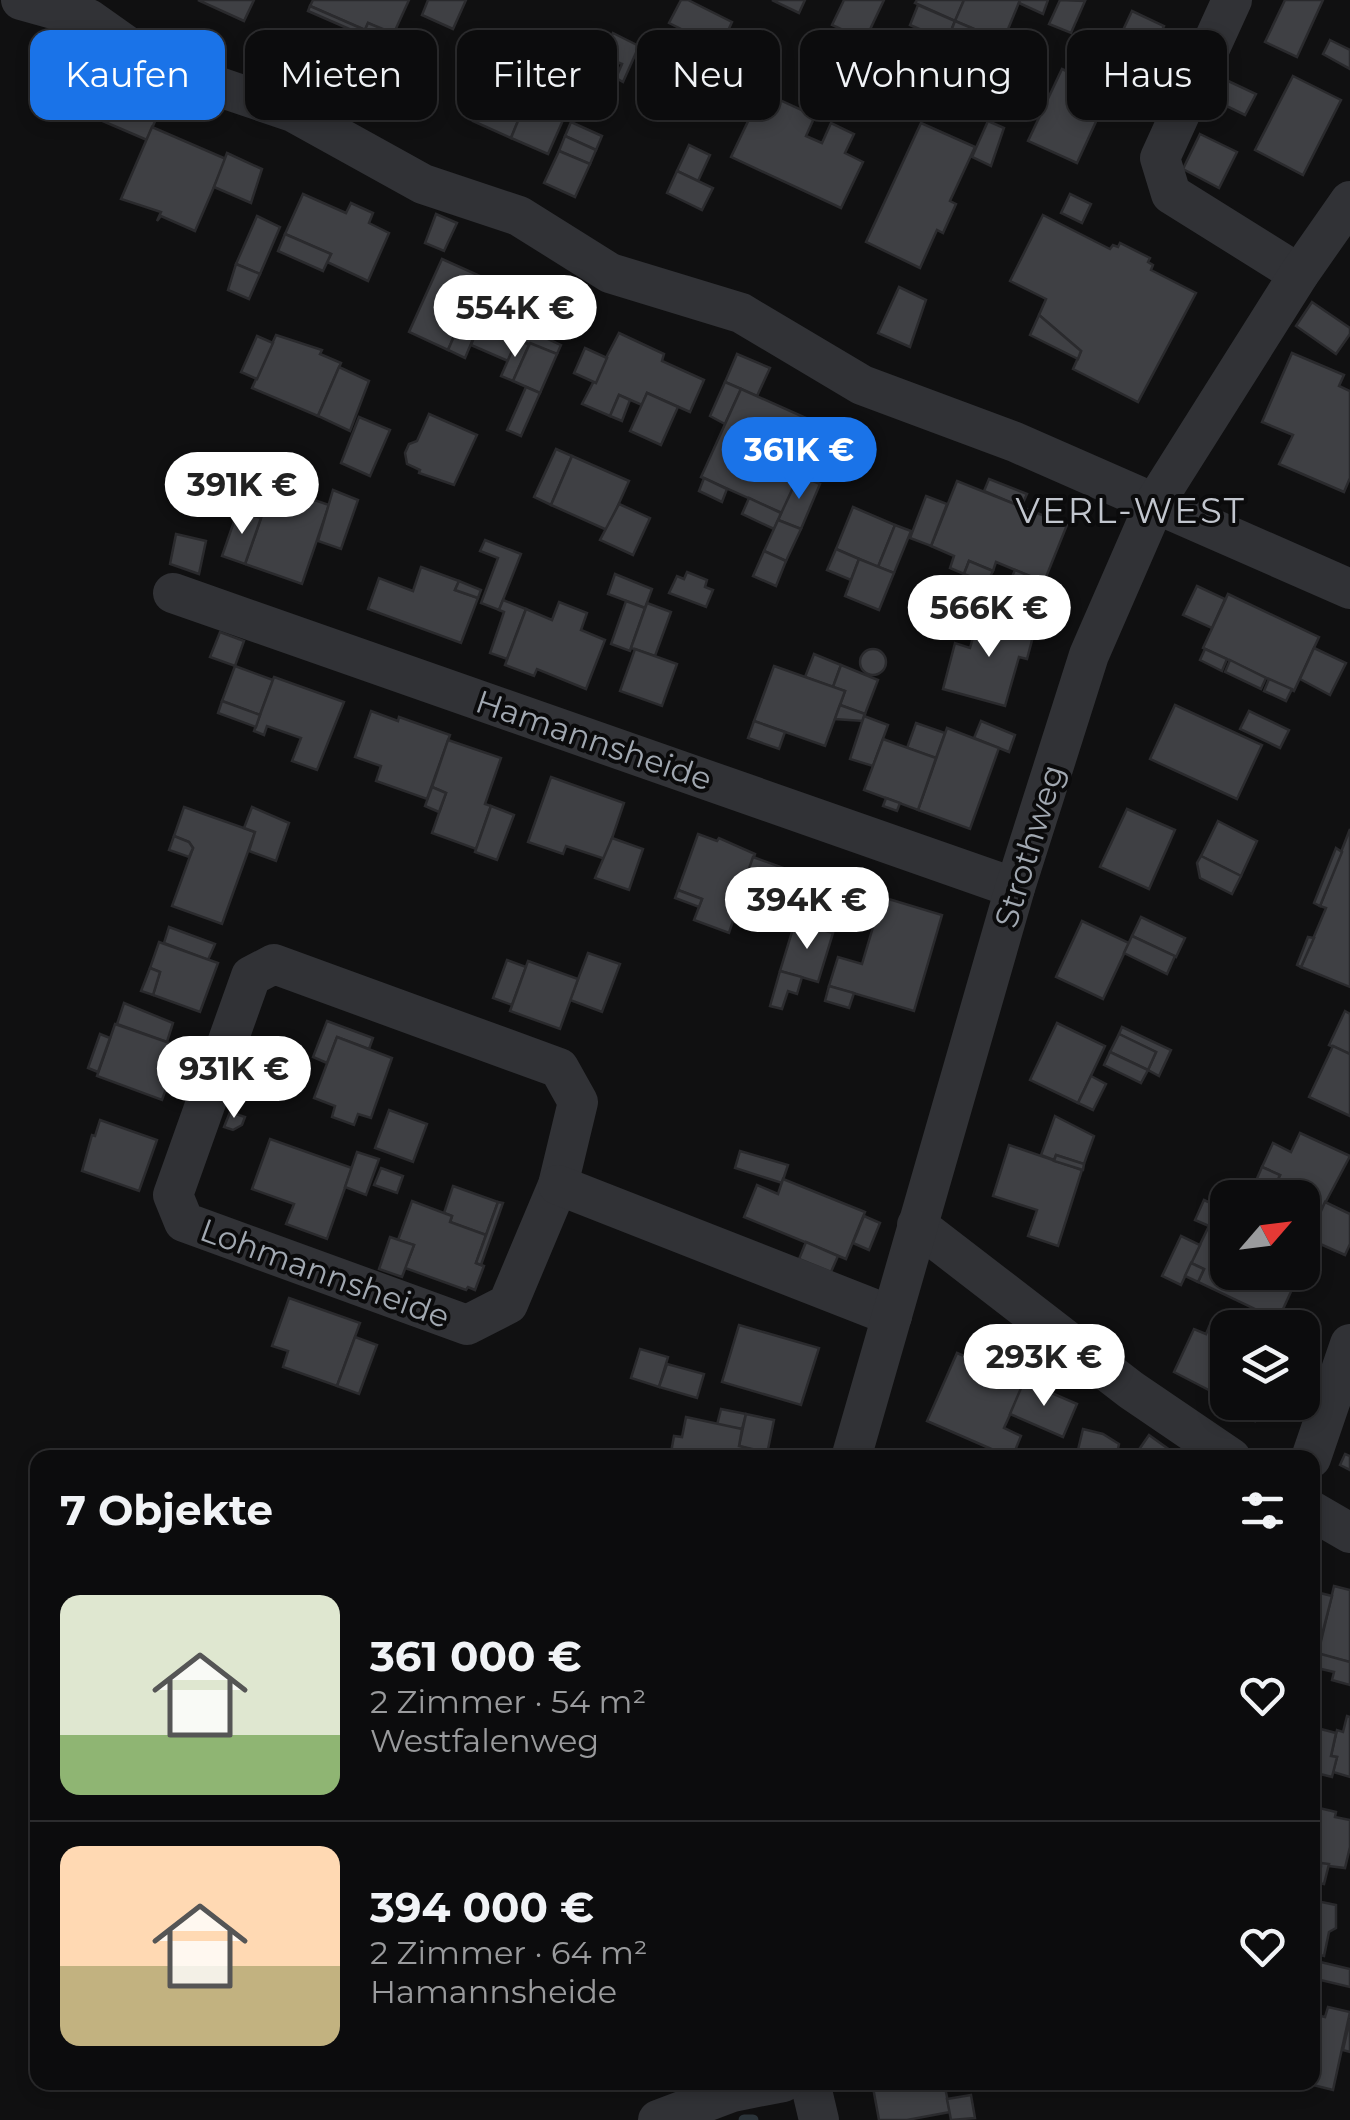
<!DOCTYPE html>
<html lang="de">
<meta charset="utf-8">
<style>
body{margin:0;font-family:Montserrat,sans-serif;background:#1a1a1b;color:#f1f3f6;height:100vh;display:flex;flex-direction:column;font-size:38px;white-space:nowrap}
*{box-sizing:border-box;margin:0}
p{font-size:32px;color:#9a9b9d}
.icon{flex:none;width:55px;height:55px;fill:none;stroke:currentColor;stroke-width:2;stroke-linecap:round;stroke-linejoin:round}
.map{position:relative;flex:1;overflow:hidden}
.side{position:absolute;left:30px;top:1450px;width:1290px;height:640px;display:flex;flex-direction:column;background:#0c0c0d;border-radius:20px;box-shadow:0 5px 15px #0003,0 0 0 2px #2c2c2e}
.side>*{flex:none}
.banner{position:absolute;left:30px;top:30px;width:1290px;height:90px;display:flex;gap:20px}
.needle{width:65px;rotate:62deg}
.fabs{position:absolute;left:1210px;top:1180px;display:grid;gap:20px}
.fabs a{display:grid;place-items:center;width:110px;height:110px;border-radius:20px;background:#0c0c0d;box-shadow:0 5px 15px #0003,0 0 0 2px #2c2c2e;font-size:50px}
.price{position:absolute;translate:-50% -85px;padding:0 22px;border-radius:35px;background:#fff;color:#222;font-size:32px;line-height:65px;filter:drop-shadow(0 2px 5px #0008)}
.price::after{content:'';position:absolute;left:50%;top:60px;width:30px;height:22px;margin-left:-15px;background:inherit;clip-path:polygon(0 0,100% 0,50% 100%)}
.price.on{background:#1a73e8;color:#fff}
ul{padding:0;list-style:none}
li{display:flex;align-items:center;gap:30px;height:250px;padding:0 30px}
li+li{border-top:2px solid #2c2c2e}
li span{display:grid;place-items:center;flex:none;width:280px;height:200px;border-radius:20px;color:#555}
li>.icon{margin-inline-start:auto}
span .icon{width:120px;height:120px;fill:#fffc;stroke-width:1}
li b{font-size:42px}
h2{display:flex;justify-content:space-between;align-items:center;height:120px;padding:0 30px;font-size:42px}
.tag{padding:0 35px;border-radius:20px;background:#0c0c0d;box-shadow:0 5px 15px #0003,0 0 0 2px #2c2c2e;font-size:35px;line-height:90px}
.tag.on{background:#1a73e8;color:#fff}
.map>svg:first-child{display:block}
</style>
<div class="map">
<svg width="1350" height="2120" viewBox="0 0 1350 2120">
<rect width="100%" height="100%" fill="#101011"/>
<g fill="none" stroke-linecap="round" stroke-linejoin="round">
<path stroke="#2a3339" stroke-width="11" d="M744,2120h9"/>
</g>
<g fill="#3f4044" stroke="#2a2a2d" stroke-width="2.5">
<path d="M198,0h56l-10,21z"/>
<path d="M313,0h96l-16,35 -25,-12 -3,7 -55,-24z"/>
<path d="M428,0h38l-13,29 -31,-14z"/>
<path d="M681,0h7l44,22 -12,26 -51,-25z"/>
<path d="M772,0h33l-6,13z"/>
<path d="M844,0h40l-19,40 -33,-15z"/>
<path d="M917,0h47l-9,21 -40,-18z"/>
<path d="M964,0h56l-14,34 -11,4 -40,-17z"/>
<path d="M1020,0h28l-5,14 -24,-11z"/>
<path d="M1060,0l25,1 -14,32 -22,-9z"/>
<path d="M1285,0h38l-26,57 -32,-15z"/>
<path d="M918,5l37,16 -8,20 -37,-16z"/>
<path d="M310,6l55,24 -2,5 -55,-24z"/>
<path d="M1132,11l32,15 -22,47 -32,-15z"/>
<path d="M955,21l38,16 -9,20 -37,-16z"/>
<path d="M368,23l49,20 -20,44 -48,-21z"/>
<path d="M613,33l26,13 -16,36 -7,-4 6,-14 -20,-8z"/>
<path d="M1330,40l20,10v19l-27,-15z"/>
<path d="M859,42l16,7 -14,32 -17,-8z"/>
<path d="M875,49l16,7 -15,32 -15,-7z"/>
<path d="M891,56l16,8 -15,31 -16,-7z"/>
<path d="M500,60l36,17 -25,61 -38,-17z"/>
<path d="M1062,69l48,22 -33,72 -49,-22z"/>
<path d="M1293,76l48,24 -38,75 -48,-25z"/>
<path d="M536,77l39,16 -27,61 -37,-16z"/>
<path d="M1224,79l32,15 -11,21 -31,-15z"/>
<path d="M104,88l55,24 -12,28 -56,-24z"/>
<path d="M762,92l53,24 -9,20 16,7 9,-20 23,11 -9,19 18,9 -22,46 -110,-51z"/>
<path d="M988,121l16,7 -13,38 -19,-9z"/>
<path d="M571,122l31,14 -6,14 -31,-14z"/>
<path d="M921,123l54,24 -25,54 6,3 -13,29 -6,-3 -17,38 -54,-26z"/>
<path d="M152,127l74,32 -31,72 -34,-15 -4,5 4,-9 -40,-13z"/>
<path d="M1200,134l37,18 -18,36 -36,-19z"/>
<path d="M565,136l31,14 -6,14 -31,-13z"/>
<path d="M689,145l21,10 -12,26 -21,-10z"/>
<path d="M559,151l31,13 -15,33 -31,-14z"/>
<path d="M227,153l35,16 -11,34 -37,-16z"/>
<path d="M677,171l36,17 -11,22 -35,-17z"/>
<path d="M303,194l43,19 5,-10 22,10 -4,10 20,10 -21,48 -41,-19 4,-8 -46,-20z"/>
<path d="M1070,194l21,10 -9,19 -21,-10z"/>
<path d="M436,214l21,9 -13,28 -19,-8z"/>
<path d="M1043,215l67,34 3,-4 5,2 2,-4 30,15 -2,4 5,3 -2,5 45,23 -58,109 -65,-33 8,-18 -42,-36 7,-16 -36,-18z"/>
<path d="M257,216l23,11 -20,47 -24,-10z"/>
<path d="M285,234l46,20 -8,17 -45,-20z"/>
<path d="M442,259l56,25 -19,41 -17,-7 -14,32 -39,-18z"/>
<path d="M236,264l24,10 -11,25 -21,-9z"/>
<path d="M499,281l40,19 -19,43 -41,-18z"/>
<path d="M899,287l27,13 -16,47 -32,-14z"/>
<path d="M1312,302l38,26v6l-14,20 -40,-28z"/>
<path d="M1039,315l42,36 -3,8 -48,-24z"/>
<path d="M462,318l17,7 -14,33 -17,-8z"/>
<path d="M479,325l37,17 -8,19 -37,-16z"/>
<path d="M533,332l28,13 -4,9 -36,-13 3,-6 6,3z"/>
<path d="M619,333l45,21 -2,7 42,19 -14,32 -43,-19 -5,12 -23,-10 -9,21 -28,-12z"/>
<path d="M276,335l46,15 -2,4 21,9 -23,53 -66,-28z"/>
<path d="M257,336l16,7 -16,36 -16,-7z"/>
<path d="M521,341l8,4 -16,36 -12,-5 15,-34z"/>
<path d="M530,343l27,11 -17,39 -27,-12z"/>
<path d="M585,348l22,10 -11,25 -22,-10z"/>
<path d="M1292,353l52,22 -5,11 11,5v87l-6,14 -65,-28 14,-29 -31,-13z"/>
<path d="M737,354l33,14 -13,28 -32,-14z"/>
<path d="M339,367l30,14 -19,50 -32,-15z"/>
<path d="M725,382l16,7 -16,35 -15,-8z"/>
<path d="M526,387l14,6 -19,43 -14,-6z"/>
<path d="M741,389l85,38 -22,50 -5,-2 -17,38 -81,-36z"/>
<path d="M647,393l31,14 -17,38 -31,-14z"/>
<path d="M619,395l11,5 -8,21 -12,-5z"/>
<path d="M429,414l48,21 -23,50 -35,-12 1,-3 -13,-6 -2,-11 4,-9 8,-3z"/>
<path d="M359,417l31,13 -20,46 -29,-13z"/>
<path d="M556,449l16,7 -21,49 -17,-8z"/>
<path d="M572,456l57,25 -22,49 -56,-25z"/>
<path d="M799,475l21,9 -19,45 -23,-9z"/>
<path d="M704,478l23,11 -5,13 -23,-11z"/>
<path d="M989,479l38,15 -6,13 -37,-16z"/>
<path d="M957,481l110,44 -23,57 -48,-20 -3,9 -24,-10 -5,13 -14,-6 4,-12 -23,-10z"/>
<path d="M262,482l67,23 -27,79 -57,-20 16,-46 -10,-4z"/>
<path d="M333,490l25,10 -17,49 -23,-8z"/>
<path d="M926,496l21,8 -16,42 -21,-8z"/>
<path d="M749,498l32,15 -7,16 -32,-15z"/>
<path d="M619,504l31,14 -17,37 -33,-15z"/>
<path d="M853,507l42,18 -17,42 -42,-18z"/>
<path d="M238,510l23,8 -16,46 -23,-8z"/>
<path d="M778,520l23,9 -15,32 -22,-10z"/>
<path d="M895,525l16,6 -17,42 -16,-6z"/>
<path d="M176,534l30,7 -7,33 -29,-10z"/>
<path d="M485,540l36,14 -22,56 -18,-7 17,-45 -18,-7z"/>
<path d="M836,549l23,10 -8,21 -24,-10z"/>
<path d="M764,551l22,10 -10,25 -23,-10z"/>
<path d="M859,559l35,14 -15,37 -34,-14z"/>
<path d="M969,561l24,10 -6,12 -23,-9z"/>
<path d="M421,567l38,14 -4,9 23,8 -17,45 -93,-34 11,-31 34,13z"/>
<path d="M1015,570l27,11 -11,28 -28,-12z"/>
<path d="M687,572l20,8 -2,7 8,3 -7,17 -37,-14 8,-17 7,3z"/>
<path d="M615,574l37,15 -7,19 -37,-14z"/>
<path d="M930,579l31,10 -7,21 -31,-10z"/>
<path d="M459,581l22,9 -3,8 -23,-8z"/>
<path d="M1197,586l28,13 -13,29 -29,-13z"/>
<path d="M1228,594l91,43 -25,54 -91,-43z"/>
<path d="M503,600l23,9 -19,50 -17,-6 14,-41 -5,-2z"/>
<path d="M626,601l19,7 -15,43 -19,-7z"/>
<path d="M559,602l28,11 -6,17 24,10 -19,49 -49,-20 -3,7 -29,-11 21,-56 26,11z"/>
<path d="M647,603l24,9 -16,44 -24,-8z"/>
<path d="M980,613l55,16 -8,30 -8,-2 -14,49 -62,-17 12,-46 15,5z"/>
<path d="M220,632l24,9 -9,25 -25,-9z"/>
<path d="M1314,648l32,15 -16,32 -30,-16z"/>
<circle cx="873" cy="662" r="13"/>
<path d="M635,649l42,15 -15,42 -42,-15z"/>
<path d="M1205,649l22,10 -5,12 -22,-11z"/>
<path d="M814,654l27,11 -8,22 -28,-10z"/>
<path d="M1230,660l36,18 -5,11 -36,-17z"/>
<path d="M841,665l37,15 -13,34 -25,-9 5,-14 -12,-4z"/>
<path d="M235,666l38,14 -13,35 -38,-14z"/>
<path d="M774,666l71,25 -20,55 -71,-25z"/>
<path d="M274,677l70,25 -27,68 -25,-9 9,-23 -34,-12 -3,9 -10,-4z"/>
<path d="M1269,679l23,10 -6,12 -22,-10z"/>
<path d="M222,701l38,14 -4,12 -38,-14z"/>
<path d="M840,705l25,9 -2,7 -28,-2z"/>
<path d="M1175,705l87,40 -25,54 -87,-40z"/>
<path d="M371,711l27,10 1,-4 51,18 -23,64 -51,-18 5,-15 -26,-9z"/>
<path d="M1249,711l40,19 -9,18 -40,-19z"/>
<path d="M864,716l24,9 -15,41 -23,-7z"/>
<path d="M754,721l31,11 -6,17 -31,-11z"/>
<path d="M981,721l34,14 -6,17 -35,-14z"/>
<path d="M916,723l29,10 -9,25 -29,-10z"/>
<path d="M947,728l52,20 -29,81 -52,-19z"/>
<path d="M883,739l53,19 -18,52 -54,-20z"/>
<path d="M448,740l53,18 -16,46 6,2 -15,43 -44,-16 14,-40 -14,-6z"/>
<path d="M551,777l73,26 -19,56 -39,-13 -3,8 -35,-12z"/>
<path d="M432,787l14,6 -7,19 -14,-6z"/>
<path d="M886,798l14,5 -3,8 -14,-5z"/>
<path d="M491,806l23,9 -17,45 -22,-8z"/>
<path d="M184,807l71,25 -33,92 -50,-18 21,-58 -4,-6 -15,-6z"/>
<path d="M252,807l37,16 -13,38 -27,-10 6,-19 -11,-4z"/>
<path d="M1127,809l48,21 -26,59 -49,-22z"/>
<path d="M1218,821l39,20 -16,35 -40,-20z"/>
<path d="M1350,829v158l-49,-20 25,-59 -6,-2z"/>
<path d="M698,834l19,7 2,-3 36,16 -26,79 -35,-13 8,-21 -24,-9z"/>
<path d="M174,836l15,6 4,6 -4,9 -20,-7z"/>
<path d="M612,838l31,11 -14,41 -34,-12z"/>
<path d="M1336,848l6,4 -22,54 -6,-3z"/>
<path d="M1201,856l40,20 -9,18 -32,-16 -3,-15z"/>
<path d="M753,857l36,13 -13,40 -34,-13 -7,12z"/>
<path d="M678,890l24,9 -3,8 -24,-9z"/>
<path d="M882,897l60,18 -28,96 -85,-25 9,-29 24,7z"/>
<path d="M1141,917l44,21 -9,19 -44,-21z"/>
<path d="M1082,921l47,22 -26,56 -47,-22z"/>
<path d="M795,922l38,11 -15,49 -38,-11z"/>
<path d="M169,927l46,17 -7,16 -44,-17z"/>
<path d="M1132,936l43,20 -8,18 -43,-21z"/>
<path d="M1308,937l6,1 -13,29 -4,-2z"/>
<path d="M159,942l59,21 -18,49 -47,-17 7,-23 -10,-4z"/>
<path d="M588,953l32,11 -18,48 -32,-12z"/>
<path d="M507,960l19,7 -14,38 -19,-7z"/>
<path d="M528,961l50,18 -18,50 -50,-18z"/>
<path d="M150,968l10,4 -7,23 -12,-4z"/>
<path d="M780,971l22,6 -5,17 -9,-3 -6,18 -12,-3z"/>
<path d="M829,986l25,7 -5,15 -24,-7z"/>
<path d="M124,1003l49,20 -6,19 -50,-18z"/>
<path d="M1345,1011l5,3v40l-21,-9z"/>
<path d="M327,1021l46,17 -4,11 -32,-12 -10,26 -14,-6z"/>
<path d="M1057,1023l48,23 -27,57 -48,-23z"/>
<path d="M115,1024l66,23 -19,53 -65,-24z"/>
<path d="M1122,1027l49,23 -12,26 -11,-6 8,-18 -37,-18z"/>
<path d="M100,1034l10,4 -12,34 -10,-4z"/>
<path d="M1119,1034l37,18 -8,18 -38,-18z"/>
<path d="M337,1037l55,21 -21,60 -13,-4 -4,11 -22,-8 3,-11 -21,-8z"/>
<path d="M1333,1046l17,8v62l-41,-19z"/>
<path d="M1110,1052l38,18 -7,13 -37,-18z"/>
<path d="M1091,1076l15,8 -13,26 -15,-7z"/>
<path d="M389,1110l38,14 -14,38 -38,-14z"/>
<path d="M230,1112l15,5 -3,8 -9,5 -9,-3z"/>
<path d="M1055,1116l39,20 -10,28 -28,-9 -2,5 -13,-5z"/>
<path d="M100,1120l57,20 -18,51 -57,-20 10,-36 3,1z"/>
<path d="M1300,1133l50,23 -29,55 -9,-4 -5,9 -5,-2v-16h-33l11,-23 -18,-8 11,-24 18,9z"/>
<path d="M270,1139l82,29 -25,71 -41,-15 8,-20 -42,-15z"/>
<path d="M1009,1145l73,25 -24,76 -30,-10 9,-26 -44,-14z"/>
<path d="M740,1151l48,14 -6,18 -47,-15z"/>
<path d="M357,1152l22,7 -13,36 -21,-8z"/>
<path d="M1056,1155l28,9 -1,6 -29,-9z"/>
<path d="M1262,1167l18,8 -11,23 -17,-8z"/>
<path d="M381,1168l22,8 -6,17 -23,-8z"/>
<path d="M783,1179l82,33 -19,47 -102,-42 13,-32 21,9z"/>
<path d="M453,1186l45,16 -12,33 -36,-13 2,-6 -8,-3z"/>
<path d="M1204,1200l24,11v8l-13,-6 -6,13 -14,-6z"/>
<path d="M412,1201l40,15 -2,6 36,13 -10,28 8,3 -9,24 -7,-3 -2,3 -61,-22 9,-23 -16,-5z"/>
<path d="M498,1202l5,1 -22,62 -5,-2z"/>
<path d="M1325,1202l25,12v30l-5,11 -43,-19 4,-21 6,-8 9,4z"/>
<path d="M1215,1213l13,6 -6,14 -13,-7z"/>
<path d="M864,1216l16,7 -11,27 -16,-7z"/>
<path d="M1228,1220v52h72l-22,48 -80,-38 6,-13 -13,-6 18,-37 13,7z"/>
<path d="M1181,1236l19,9 -19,40 -19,-9z"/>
<path d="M390,1237l24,8 -12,32 -23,-8z"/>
<path d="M806,1242l32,14 -7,16 -32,-13z"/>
<path d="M1191,1263l13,6 -6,13 -13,-6z"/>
<path d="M289,1298l71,25 -23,63 -54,-19 5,-16 -16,-5z"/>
<path d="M739,1325l80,23 -18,57 -79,-23z"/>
<path d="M1209,1327l19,9v64l-54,-28 20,-43 12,5z"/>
<path d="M355,1337l22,8 -18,49 -22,-8z"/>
<path d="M640,1349l28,8 -9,30 -28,-9z"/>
<path d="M957,1353l68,29 -21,46 17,8 -9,22 -85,-37z"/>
<path d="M667,1364l37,10 -7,24 -38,-11z"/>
<path d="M1024,1381l53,23 -14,33 -53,-23z"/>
<path d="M1228,1402h49l-8,18 -11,-5 -3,6 -29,-13z"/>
<path d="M721,1409l25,5 -4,15 -25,-4z"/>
<path d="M746,1414l28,6 -7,34 -28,-8z"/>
<path d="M686,1417l56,12 -3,17 13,3 -1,9h-81l4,-22 8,1z"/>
<path d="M1083,1429l20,5 16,10 -3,14h-40z"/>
<path d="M1149,1435l25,18 -4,5h-22l-10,-7z"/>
<path d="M1345,1454l5,2v14l-10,-5z"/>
<path d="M1334,1586l16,4v72l-32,-8z"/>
<path d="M1312,1591l20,5 -13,50 -7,-2z"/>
<path d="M1321,1654l29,8v23l-18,-5 2,-8 -17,-4z"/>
<path d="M1347,1716l3,1v60l-17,-5 4,-15 -6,-1 6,-26 6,2z"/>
<path d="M1317,1728l19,5 -5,23 6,1 -5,20 -20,-5v-24z"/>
<path d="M1315,1807l21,5 -1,5 15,3v27l-5,21 -33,-4z"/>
<path d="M1321,1863l8,1 -5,20 -12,-2v-18l9,2z"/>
<path d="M1312,1900l24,5v23l-7,4 -5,24 -12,-3z"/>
<path d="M1312,1960l38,9v18l-38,-9z"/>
<path d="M1328,2007l22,5 -17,78 -32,-8h11v-68l13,3z"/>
<path d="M1350,2019v33l-7,-2z"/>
<path d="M872,2082h72l6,30 -43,8h-28z"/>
<path d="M971,2095l4,23 -24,2 -4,-21z"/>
</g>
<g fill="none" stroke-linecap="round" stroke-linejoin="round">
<g stroke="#313236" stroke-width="40">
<path d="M21,0l68,19 65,46 139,47 130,72 96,32 91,57 131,40 121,72 153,57 335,147"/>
<path d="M1232,0l-72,158 11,36 128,80"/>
<path d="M173,593l842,295"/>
<path d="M274,964l285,104 19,34 -20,83 -50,119 -41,21 -283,-103 -11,-27 78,-219z"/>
<path d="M558,1185l334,131"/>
<path d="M917,1225l214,165 100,68"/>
<path d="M851,1458l164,-570 74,-233 67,-154 143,-227 51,-73"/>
<path d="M1311,1458l39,-114"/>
<path d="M1312,1511l38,22"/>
<path d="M810,2082l9,38"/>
<path d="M658,2120l74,-28 51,-10"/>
</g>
</g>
<g text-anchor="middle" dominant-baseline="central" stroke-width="8" stroke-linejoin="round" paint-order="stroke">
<g font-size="32" fill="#a1a8b1" stroke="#0b0b0c">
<text transform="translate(594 740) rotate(19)">Hamannsheide</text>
<text transform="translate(1029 846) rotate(-73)">Strothweg</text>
<text transform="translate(325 1273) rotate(20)">Lohmannsheide</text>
</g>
<g font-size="35" letter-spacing="2.5" fill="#c2c6ce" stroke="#0b0b0c">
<text x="1131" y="510">VERL-WEST</text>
</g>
</g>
</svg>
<div class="fabs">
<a><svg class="needle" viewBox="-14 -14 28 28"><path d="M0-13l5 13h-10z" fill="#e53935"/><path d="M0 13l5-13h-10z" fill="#9a9b9d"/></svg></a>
<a><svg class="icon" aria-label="layers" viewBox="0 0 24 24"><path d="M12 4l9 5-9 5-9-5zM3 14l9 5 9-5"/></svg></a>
</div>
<b class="price" style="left:515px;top:360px">554K €</b>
<b class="price on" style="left:799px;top:502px">361K €</b>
<b class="price" style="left:242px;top:537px">391K €</b>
<b class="price" style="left:989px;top:660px">566K €</b>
<b class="price" style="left:807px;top:952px">394K €</b>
<b class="price" style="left:234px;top:1121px">931K €</b>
<b class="price" style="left:1044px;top:1409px">293K €</b>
<div class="banner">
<a class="tag on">Kaufen</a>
<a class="tag">Mieten</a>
<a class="tag">Filter</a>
<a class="tag">Neu</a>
<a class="tag">Wohnung</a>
<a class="tag">Haus</a>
</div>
<section class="side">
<h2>7 Objekte<svg class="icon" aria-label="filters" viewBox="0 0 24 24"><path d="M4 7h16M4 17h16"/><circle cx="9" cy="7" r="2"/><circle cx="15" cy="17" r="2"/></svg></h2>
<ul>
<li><span style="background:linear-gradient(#dfe7d0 70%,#8fb573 0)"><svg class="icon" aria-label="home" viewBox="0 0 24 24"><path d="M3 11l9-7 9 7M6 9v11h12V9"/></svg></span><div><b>361 000 €</b><p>2 Zimmer · 54 m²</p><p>Westfalenweg</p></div><svg class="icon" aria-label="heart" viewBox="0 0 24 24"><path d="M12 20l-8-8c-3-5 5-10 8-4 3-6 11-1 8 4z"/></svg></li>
<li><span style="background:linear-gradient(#ffd9b3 60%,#c2b280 0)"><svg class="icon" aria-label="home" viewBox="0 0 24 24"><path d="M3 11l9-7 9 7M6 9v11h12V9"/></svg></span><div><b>394 000 €</b><p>2 Zimmer · 64 m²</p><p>Hamannsheide</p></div><svg class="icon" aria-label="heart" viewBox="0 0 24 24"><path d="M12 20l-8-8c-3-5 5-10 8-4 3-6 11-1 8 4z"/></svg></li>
</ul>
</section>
</div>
